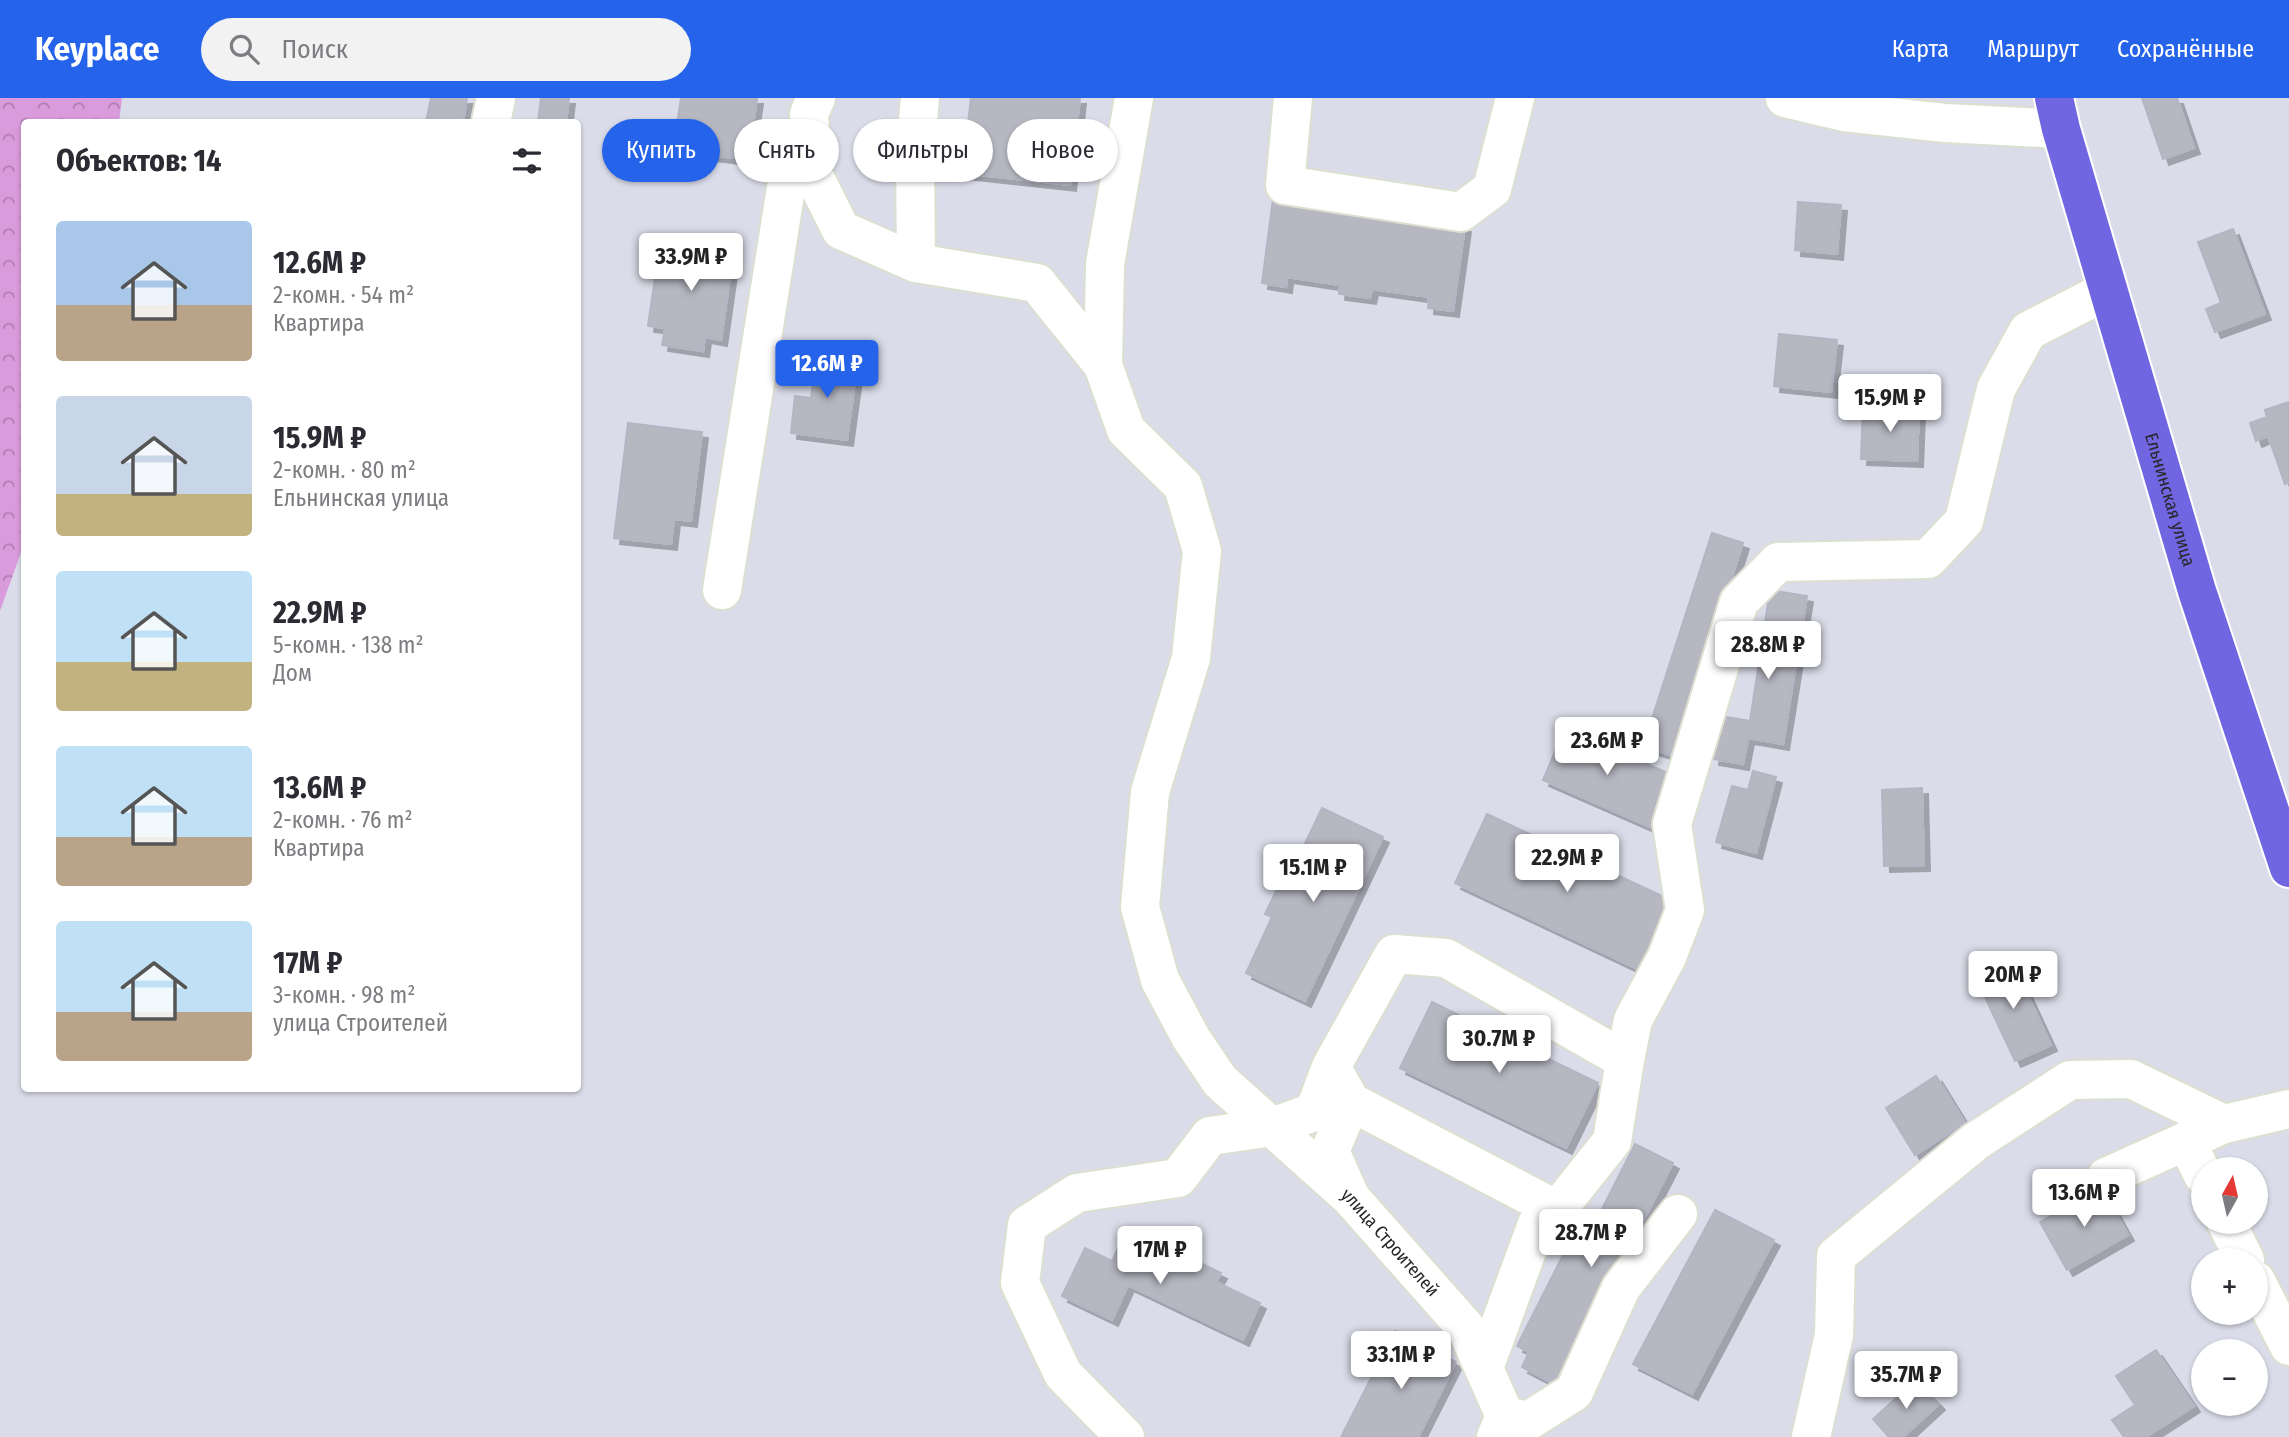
<!DOCTYPE html>
<html lang="ru">
<meta charset="utf-8">
<style>
body{margin:0;font-family:"Fira Sans Condensed",sans-serif;background:#f2f2f3;color:#2b2b33;height:100vh;display:flex;flex-direction:column;font-size:26px;white-space:nowrap}
*{box-sizing:border-box;margin:0}
p{font-size:23px;color:#7c7c81}
.icon{flex:none;width:38px;height:38px;fill:none;stroke:currentColor;stroke-width:2;stroke-linecap:round;stroke-linejoin:round}
.map{position:relative;flex:1;overflow:hidden}
.details{position:absolute;left:21px;top:21px;width:560px;height:973px;display:flex;flex-direction:column;background:#fff;border-radius:7px;box-shadow:0 2px 5px #0004}
.details>*{flex:none}
.guide{position:absolute;left:602px;top:21px;width:665px;height:63px;display:flex;gap:14px}
.needle{width:46px;rotate:8deg}
.tools{position:absolute;left:2191px;top:1059px;display:grid;gap:14px}
.tools a{display:grid;place-items:center;width:77px;height:77px;border-radius:50%;background:#fff;box-shadow:0 2px 5px #0004;font-size:35px}
.price{position:absolute;translate:-50% -60px;padding:0 16px;border-radius:7px;background:#fff;color:#222;font-size:23px;line-height:46px;filter:drop-shadow(0 2px 4px #0008)}
.price::after{content:'';position:absolute;left:50%;top:42px;width:21px;height:16px;margin-left:-10px;background:inherit;clip-path:polygon(0 0,100% 0,50% 100%)}
.price.on{background:#2563eb;color:#fff}
ul{padding:0;list-style:none}
li{display:flex;align-items:center;gap:21px;height:175px;padding:0 35px}
li span{display:grid;place-items:center;flex:none;width:196px;height:140px;border-radius:7px;color:#555}
li>.icon{margin-inline-start:auto}
span .icon{width:84px;height:84px;fill:#fffc;stroke-width:1}
li b{font-size:30px}
h2{display:flex;justify-content:space-between;align-items:center;height:84px;padding:0 35px;font-size:30px}
.chip{padding:0 24px;border-radius:32px;background:#fff;box-shadow:0 2px 5px #0004;font-size:24px;line-height:63px}
.chip.on{background:#2563eb;color:#fff}
header{display:flex;align-items:center;gap:42px;box-sizing:border-box;height:98px;padding:0 35px;background:#2563eb;color:#fff}
header strong{font-size:33px}
nav{display:flex;gap:38px;margin-inline-start:auto;font-size:24px}
.search{width:490px;height:63px;background:#f2f2f3;display:flex;align-items:center;gap:18px;box-sizing:border-box;padding:0 24px;border-radius:38px;color:#7c7c81;font-size:26px}
.map>svg:first-child{display:block}
</style>
<header>
<strong>Keyplace</strong>
<div class="search"><svg class="icon" aria-label="search" viewBox="0 0 24 24"><circle cx="10" cy="10" r="6"/><path d="M15 15l6 6"/></svg>Поиск</div>
<nav><a>Карта</a><a>Маршрут</a><a>Сохранённые</a></nav>
</header>
<div class="map">
<svg width="2289" height="1339" viewBox="0 0 2289 1339">
<defs>
<pattern id="forest-crowns" width="20" height="18" patternUnits="userSpaceOnUse" patternTransform="scale(1.75)"><rect width="20" height="18" fill="#d99bdb"/><path d="M2 6a3 3 0 1 1 6 0M12 15a3 3 0 1 1 6 0" fill="none" stroke="#b07eb2"/></pattern>
<filter id="shadow"><feDropShadow dx="6" dy="6" stdDeviation="0" flood-color="#0004"/></filter>
</defs>
<rect width="100%" height="100%" fill="#dadce9"/>
<path fill="url(#forest-crowns)" d="M0,0h122l-3,24h-95v422l-24,67z"/>
<g fill="#b6b7c1" stroke="#b4b5c4" stroke-width="2" filter="url(#shadow)">
<path d="M431,0h36l-4,24h-37z"/>
<path d="M541,0h28l-3,24h-28z"/>
<path d="M681,0h76l-7,48 -15,-3 -3,15 -59,-8z"/>
<path d="M971,0h109l-10,87 -108,-12z"/>
<path d="M2142,0h35l17,50 -31,11z"/>
<path d="M1273,101l192,27 -12,85 -25,-3 1,-11 -57,-8 -2,9 -31,-4 1,-9 -53,-8 -1,10 -24,-4z"/>
<path d="M1798,104l43,3 -4,49 -42,-4z"/>
<path d="M2233,131l32,85 -50,18 -9,-23 15,-6 -23,-61z"/>
<path d="M666,141l68,10 -13,91 -16,-3 -2,14 -41,-6 3,-17 -17,-2 11,-76 5,1z"/>
<path d="M1779,236l58,6 -6,52 -57,-6z"/>
<path d="M817,256l41,6 -11,80 -56,-7 4,-37 16,2z"/>
<path d="M2289,304v80l-4,2 -17,-48 -12,5 -6,-18 17,-6 -2,-7z"/>
<path d="M1863,310l56,2 -2,51 -56,-2z"/>
<path d="M628,325l74,9 -11,89 -17,-2 -3,25 -57,-6z"/>
<path d="M1712,435l31,10 -69,213 -31,-10z"/>
<path d="M1770,492l37,6 -24,148 -35,-6 -5,26 -30,-5 7,-43 30,5z"/>
<path d="M1565,630l107,47 -22,52 -107,-47z"/>
<path d="M1753,673l23,6 -20,76 -40,-11 16,-56 16,4z"/>
<path d="M1922,690l2,77 -40,1 -2,-76z"/>
<path d="M1322,710l61,29 -78,164 -59,-28 26,-56 -7,-3 28,-58 5,2z"/>
<path d="M1487,716l192,90 -33,69 -191,-90z"/>
<path d="M2012,863l39,84 -36,16 -39,-83z"/>
<path d="M1432,904l166,81 -32,65 -166,-80z"/>
<path d="M1936,978l29,47 -50,32 -29,-47z"/>
<path d="M1635,1046l38,19 -115,223 -36,-19 7,-15 -12,-6 50,-99 12,7z"/>
<path d="M2101,1089l27,48 -61,35 -27,-48z"/>
<path d="M1715,1112l59,30 -82,154 -59,-30z"/>
<path d="M1149,1140l72,35 -5,9 44,21 -17,37 -115,-55 -16,35 -50,-24 23,-48 27,13 8,-17 21,10z"/>
<path d="M1395,1233l61,31 -38,75h-77z"/>
<path d="M2156,1252l38,56 -48,31h-22l-12,-17 23,-15 -19,-29z"/>
<path d="M1916,1282l23,24 -36,33h-14l-16,-18z"/>
</g>
<g fill="none" stroke-linecap="round" stroke-linejoin="round">
<defs>
<g id="minor">
<path id="s1" d="M816,0l-7,16 3,58 29,58 75,33 121,20 66,82 23,65 57,56 19,65 -11,107 -41,134 -10,115 20,73 31,58 29,43 130,116 116,131 39,88 -9,21"/>
<path d="M1293,0l-8,87 176,27 31,-23 23,-91"/>
<path d="M1785,0l59,14 101,11 116,6"/>
<path d="M491,24l5,-24"/>
<path d="M916,165l-1,-108 5,-57"/>
<path d="M1103,267l2,-101 29,-166"/>
<path d="M722,492l64,-402 17,-55"/>
<path d="M1625,962l8,-40 34,-63 18,-47 -13,-86 67,-222 39,-40 150,-3 36,-38 32,-132 32,-58 80,-41"/>
<path d="M2186,1043l17,34"/>
<path d="M2106,1079l118,-53"/>
<path d="M1349,1096l-19,-43 21,-49"/>
<path d="M2226,1124l19,38"/>
<path d="M2256,1183l33,65"/>
<path d="M1484,1270l53,-144 20,-14"/>
<path d="M1505,1318l23,5 46,-29 47,-104 57,-74"/>
<path d="M1125,1339l-62,-63 -43,-91 7,-58 50,-32 101,-15 32,-42 62,-9 42,-15 17,-45 63,-113 52,4 179,102 -13,81 -55,69 -206,-108 -20,-35"/>
<path d="M1811,1339l23,-102 2,-79 140,-115 94,-61 61,-1 93,45 65,-15"/>
</g>
<g id="major">
<path id="s2" d="M2054,0l7,31 136,462 92,277"/>
</g>
</defs>
<use href="#minor" stroke="#dddfd0" stroke-width="42"/>
<use href="#major" stroke="#fff" stroke-width="42"/>
<use href="#minor" stroke="#fff" stroke-width="38"/>
<use href="#major" stroke="#7066e2" stroke-width="38"/>
</g>
<g text-anchor="middle" dominant-baseline="central" stroke-width="6" stroke-linejoin="round" paint-order="stroke">
<g font-size="18" fill="#272727" stroke="#fff">
<text stroke="none"><textPath href="#s2" startOffset="418">Ельнинская улица</textPath></text>
<text stroke="none"><textPath href="#s1" startOffset="1458">улица Строителей</textPath></text>
</g>
</g>
</svg>
<div class="tools">
<a><svg class="needle" viewBox="-14 -14 28 28"><path d="M0-13l5 13h-10z" fill="#e53935"/><path d="M0 13l5-13h-10z" fill="#7c7c81"/></svg></a>
<a>+</a>
<a>−</a>
</div>
<b class="price" style="left:691px;top:195px">33.9M ₽</b>
<b class="price on" style="left:827px;top:302px">12.6M ₽</b>
<b class="price" style="left:1890px;top:336px">15.9M ₽</b>
<b class="price" style="left:1768px;top:583px">28.8M ₽</b>
<b class="price" style="left:1607px;top:679px">23.6M ₽</b>
<b class="price" style="left:1567px;top:796px">22.9M ₽</b>
<b class="price" style="left:1313px;top:806px">15.1M ₽</b>
<b class="price" style="left:2013px;top:913px">20M ₽</b>
<b class="price" style="left:1499px;top:977px">30.7M ₽</b>
<b class="price" style="left:2084px;top:1131px">13.6M ₽</b>
<b class="price" style="left:1591px;top:1171px">28.7M ₽</b>
<b class="price" style="left:1160px;top:1188px">17M ₽</b>
<b class="price" style="left:1401px;top:1293px">33.1M ₽</b>
<b class="price" style="left:1906px;top:1313px">35.7M ₽</b>
<div class="guide">
<a class="chip on">Купить</a>
<a class="chip">Снять</a>
<a class="chip">Фильтры</a>
<a class="chip">Новое</a>
</div>
<section class="details">
<h2>Объектов: 14<svg class="icon" aria-label="filters" viewBox="0 0 24 24"><path d="M4 7h16M4 17h16"/><circle cx="9" cy="7" r="2"/><circle cx="15" cy="17" r="2"/></svg></h2>
<ul>
<li><span style="background:linear-gradient(#a9c7e8 60%,#b9a48a 0)"><svg class="icon" aria-label="home" viewBox="0 0 24 24"><path d="M3 11l9-7 9 7M6 9v11h12V9"/></svg></span><div><b>12.6M ₽</b><p>2-комн. · 54 m²</p><p>Квартира</p></div></li>
<li><span style="background:linear-gradient(#c9d6e8 70%,#c2b280 0)"><svg class="icon" aria-label="home" viewBox="0 0 24 24"><path d="M3 11l9-7 9 7M6 9v11h12V9"/></svg></span><div><b>15.9M ₽</b><p>2-комн. · 80 m²</p><p>Ельнинская улица</p></div></li>
<li><span style="background:linear-gradient(#bfe0f5 65%,#c2b280 0)"><svg class="icon" aria-label="home" viewBox="0 0 24 24"><path d="M3 11l9-7 9 7M6 9v11h12V9"/></svg></span><div><b>22.9M ₽</b><p>5-комн. · 138 m²</p><p>Дом</p></div></li>
<li><span style="background:linear-gradient(#bfe0f5 65%,#b9a48a 0)"><svg class="icon" aria-label="home" viewBox="0 0 24 24"><path d="M3 11l9-7 9 7M6 9v11h12V9"/></svg></span><div><b>13.6M ₽</b><p>2-комн. · 76 m²</p><p>Квартира</p></div></li>
<li><span style="background:linear-gradient(#bfe0f5 65%,#b9a48a 0)"><svg class="icon" aria-label="home" viewBox="0 0 24 24"><path d="M3 11l9-7 9 7M6 9v11h12V9"/></svg></span><div><b>17M ₽</b><p>3-комн. · 98 m²</p><p>улица Строителей</p></div></li>
</ul>
</section>
</div>
